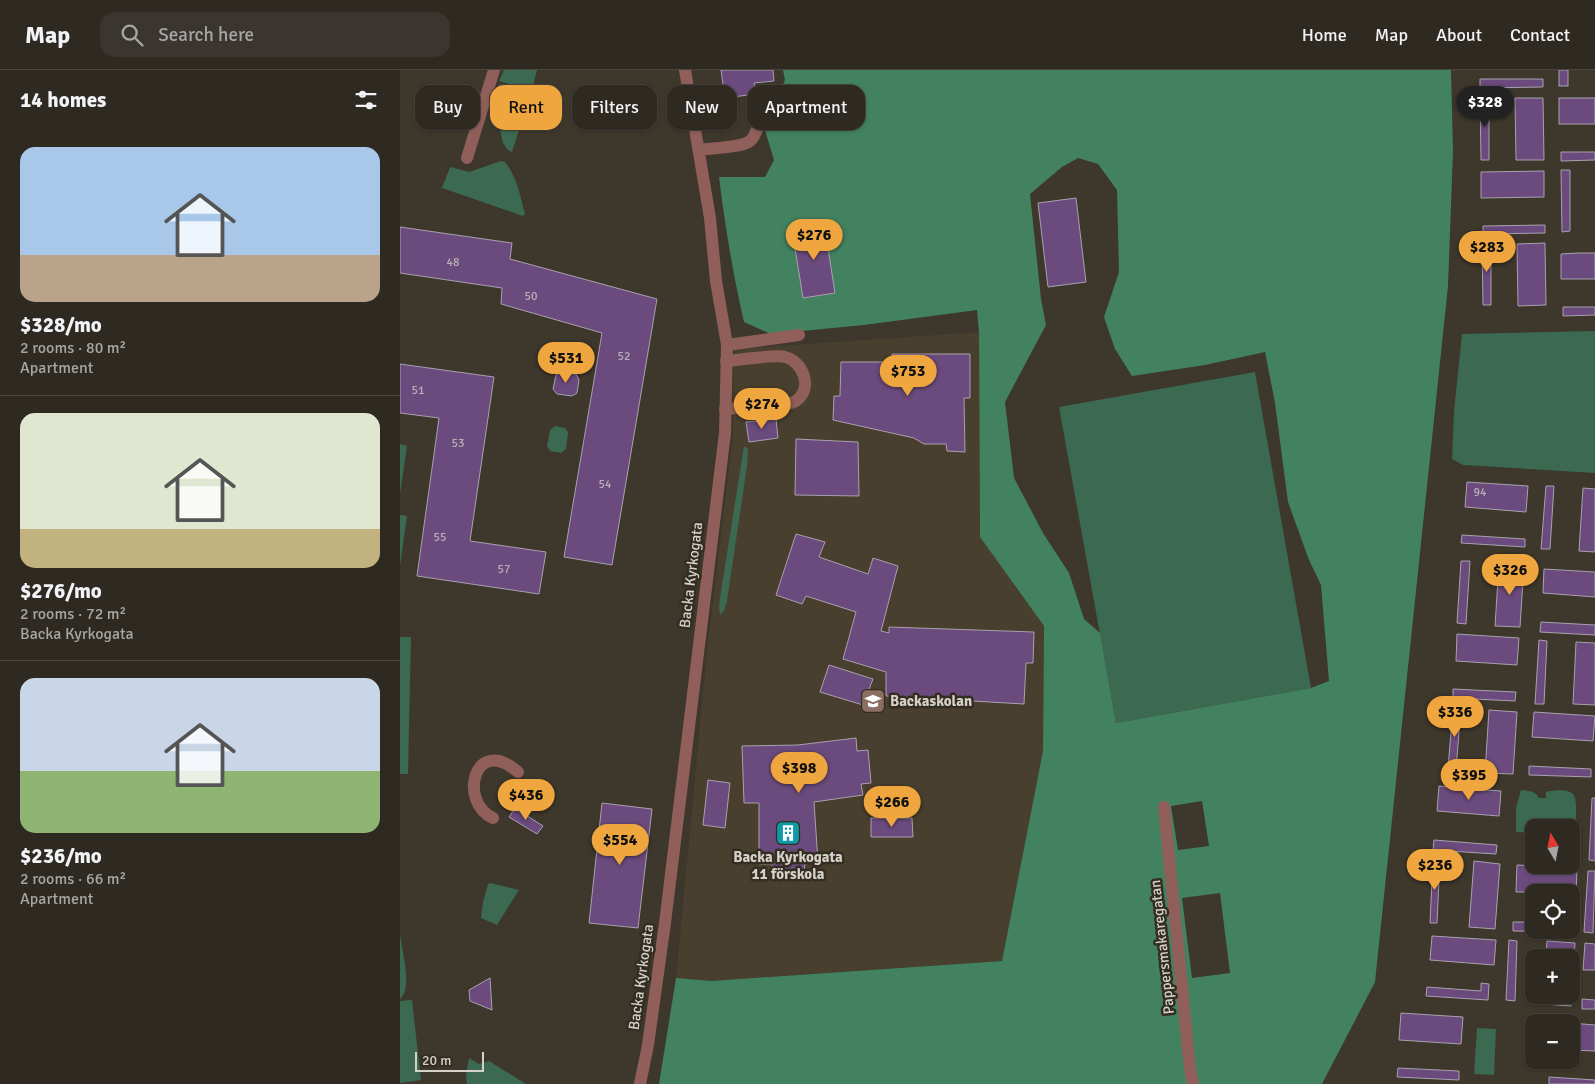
<!DOCTYPE html>
<meta charset="utf-8">
<style>
body{margin:0;font-family:Signika,sans-serif;background:#3a352e;color:#f1f3f6;height:100vh;display:flex;flex-direction:column;font-size:19px;white-space:nowrap}
*{box-sizing:border-box;margin:0}
p{font-size:16px;color:#a7a6a5}
.icon{flex:none;width:28px;height:28px;fill:none;stroke:currentColor;stroke-width:2;stroke-linecap:round;stroke-linejoin:round}
.map{position:relative;flex:1;overflow:hidden}
.panel{display:flex;flex-direction:column;background:#2e2921;width:400px}
.panel>*{flex:none}
.guide{position:absolute;left:15px;top:15px;width:475px;height:45px;display:flex;gap:10px}
.needle{width:32px;rotate:350deg}
.buttons{position:absolute;left:1125px;top:749px;display:grid;gap:10px}
.buttons a{display:grid;place-items:center;width:55px;height:55px;border-radius:10px;background:#2e2921;box-shadow:0 1px 4px #0004,0 0 0 1px #49453f;font-size:25px}
.scale{position:absolute;left:15px;bottom:12px;width:69px;box-sizing:border-box;padding-left:5px;border:2px solid #d5d1ca;border-top:0;font-size:14px;line-height:18px;white-space:nowrap;color:#d5d1ca;-webkit-text-stroke:4px #332d22;paint-order:stroke}
.price{position:absolute;translate:-50% -42px;padding:0 11px;border-radius:18px;background:#f0a63e;color:#111;font-size:16px;line-height:32px;filter:drop-shadow(0 1px 2px #0008)}
.price::after{content:'';position:absolute;left:50%;top:30px;width:15px;height:11px;margin-left:-8px;background:inherit;clip-path:polygon(0 0,100% 0,50% 100%)}
.price.current{background:#222;color:#fff}
ul{padding:0;list-style:none}
li{display:grid;align-content:center;gap:10px;height:265px;padding:0 20px}
li+li{border-top:1px solid #49453f}
li span{display:grid;place-items:center;height:155px;border-radius:15px;color:#555}
li>.icon{margin-inline-start:auto}
span .icon{width:90px;height:90px;fill:#fffc;stroke-width:1}
li b{font-size:21px}
h2{display:flex;justify-content:space-between;align-items:center;height:60px;padding:0 20px;font-size:21px}
.tag{padding:0 18px;border-radius:15px;background:#2e2921;box-shadow:0 1px 4px #0004,0 0 0 1px #49453f;font-size:18px;line-height:45px}
.tag.current{background:#f0a63e;color:#111}
header{display:flex;align-items:center;gap:30px;box-sizing:border-box;height:70px;padding:0 25px;background:#2e2921;border-bottom:1px solid #49453f}
header strong{font-size:24px}
nav{display:flex;gap:28px;margin-inline-start:auto;font-size:18px}
.search{width:350px;height:45px;background:#3a352e;display:flex;align-items:center;gap:12px;box-sizing:border-box;padding:0 18px;border-radius:15px;color:#a7a6a5;font-size:19px}
main{display:flex;flex:1;min-height:0}
.map>svg:first-child{display:block}
</style>
<header>
<strong>Map</strong>
<div class="search"><svg class="icon" aria-label="search" viewBox="0 0 24 24"><circle cx="10" cy="10" r="6"/><path d="M15 15l6 6"/></svg>Search here</div>
<nav><a>Home</a><a>Map</a><a>About</a><a>Contact</a></nav>
</header>
<main>
<section class="panel">
<h2>14 homes<svg class="icon" aria-label="filters" viewBox="0 0 24 24"><path d="M4 7h16M4 17h16"/><circle cx="9" cy="7" r="2"/><circle cx="15" cy="17" r="2"/></svg></h2>
<ul>
<li><span style="background:linear-gradient(#a9c7e8 70%,#b9a48a 0)"><svg class="icon" aria-label="home" viewBox="0 0 24 24"><path d="M3 11l9-7 9 7M6 9v11h12V9"/></svg></span><div><b>$328/mo</b><p>2 rooms · 80 m²</p><p>Apartment</p></div></li>
<li><span style="background:linear-gradient(#dfe7d0 75%,#c2b280 0)"><svg class="icon" aria-label="home" viewBox="0 0 24 24"><path d="M3 11l9-7 9 7M6 9v11h12V9"/></svg></span><div><b>$276/mo</b><p>2 rooms · 72 m²</p><p>Backa Kyrkogata</p></div></li>
<li><span style="background:linear-gradient(#c9d6e8 60%,#8fb573 0)"><svg class="icon" aria-label="home" viewBox="0 0 24 24"><path d="M3 11l9-7 9 7M6 9v11h12V9"/></svg></span><div><b>$236/mo</b><p>2 rooms · 66 m²</p><p>Apartment</p></div></li>
</ul>
</section>
<div class="map">
<svg width="1195" height="1014" viewBox="0 0 1195 1014">
<rect width="100%" height="100%" fill="#3d372c"/>
<path fill="#483f2e" d="M579,262l1,205 64,89 -1,125 -41,210 -291,20 -35,-3 31,-326 26,-218 1,-85z"/>
<g fill="#3c6951">
<path d="M104,0h33l-5,19 -3,1 -30,-9z"/>
<path d="M99,14l31,11 -18,57 -4,-2 -5,-7 -5,-23 -3,-19z"/>
<path d="M101,91l4,1c12,15 15,33 20,52l-2,2 -81,-28 8,-21 19,5z"/>
<path d="M1195,261v142l-132,-8 -11,-6 2,-48 8,-77z"/>
<path d="M855,302l56,316 -195,35 -57,-316z"/>
<path d="M155,356l10,2 3,4 -2,17 -5,4 -11,-2 -3,-5 3,-16z"/>
<path d="M0,374l7,2 -7,48z"/>
<path d="M344,376l4,3 -1,17 -20,135 -3,10 -4,4 -1,-8 1,-9z"/>
<path d="M0,445l7,1 -7,50z"/>
<path d="M0,567h11l-3,137h-8z"/>
<path d="M1121,720c9,1 14,1 18,8h7v-6c8,-2 20,-4 27,2 7,6 0,52 -1,62l-1,-28h-37v5l-18,-1v-24z"/>
<path d="M90,813l29,7 -22,35 -16,-7 2,-16 5,-18z"/>
<path d="M0,865c2,15 13,55 0,64z"/>
<path d="M12,930l9,80 -21,3v-82z"/>
<path d="M1077,958l19,1 -2,46 -20,-1z"/>
<path d="M69,988l10,6 10,-3 37,23h-59l-1,-10z"/>
</g>
<path fill="#428260" fill-rule="evenodd" d="M383,0h668l2,81 -5,135 -73,696 -53,102h-663l17,-106 35,3 291,-20 41,-210 1,-125 -64,-89 -1,-205 -2,-22 -113,15 -93,9 -27,-12c-11,-48 -19,-96 -25,-145h46l9,-17 -10,-33 21,-47zM678,88l20,6 19,26 2,82 -15,45 11,32 17,27 73,-11 60,-13 10,51 13,99 21,58 12,25 8,96 -18,7 -195,35 -16,-90 -16,-14 -15,-46 -26,-40 -29,-55 -9,-76 41,-77 -5,-26 -11,-105 32,-27zM802,731l7,45 -31,4 -7,-44zM820,823l10,80 -38,5 -10,-80z"/>
<g fill="#6b4b7d" stroke="#a9a1ae">
<path d="M321,0h52l1,11 -20,2 2,11 -31,4z"/>
<rect x="1159" y="0" width="9" height="16"/>
<path d="M1080,9h63v8l-63,1z"/>
<path d="M1089,27v63h-8l-1,-62z"/>
<path d="M1115,28h28l1,62h-28z"/>
<rect x="1159" y="28" width="36" height="26"/>
<path d="M1161,82h34v8l-34,1z"/>
<path d="M1161,100h9v61l-8,1z"/>
<path d="M1144,101v26l-63,1v-26z"/>
<path d="M676,128l10,84 -38,5 -10,-84z"/>
<path d="M424,153l11,70 -32,5 -11,-69z"/>
<path d="M1145,155v8l-62,1v-8z"/>
<path d="M0,157l112,16 -2,16 147,40 -45,266 -48,-8 38,-224 -101,-29 1,-16 -102,-15z"/>
<path d="M1082,173h9v62h-8z"/>
<path d="M1145,173l1,62 -28,1 -1,-62z"/>
<path d="M1177,183h18v26h-34v-25z"/>
<path d="M1163,237h32v8l-32,1z"/>
<path d="M492,284h78v44h-6l1,54 -18,-1 -1,-7h-22l-10,-6 -81,-18 1,-24h6l1,-34h52z"/>
<path d="M0,294l94,13 -24,164 76,11 -7,42 -122,-18 22,-158 -39,-5z"/>
<path d="M161,302l15,2 3,6 -2,13 -5,3 -15,-2 -4,-5 3,-14z"/>
<path d="M376,349l2,19 -29,4 -3,-20z"/>
<path d="M396,369l62,3 1,54 -64,-1z"/>
<path d="M1067,412l61,4 -2,26 -61,-5z"/>
<path d="M1146,416h8l-4,63h-9z"/>
<path d="M1183,418l12,1v63l-16,-1z"/>
<path d="M396,464l29,8 -6,15 49,17 5,-16 25,8 -17,65 8,2v-6l145,5 -1,31h-7l-2,41 -138,-8v-24l-43,-13 13,-47 -50,-16 -4,8 -26,-9z"/>
<path d="M1062,465l63,4v8l-64,-4z"/>
<path d="M1061,491h9l-4,63 -9,-1z"/>
<path d="M1099,494l25,1 -4,62 -25,-1z"/>
<path d="M1144,499l51,3v25l-52,-4z"/>
<path d="M1141,552l54,3v10l-55,-3z"/>
<path d="M1057,564l62,4 -2,27 -61,-4z"/>
<path d="M1139,570l8,1 -3,63h-9z"/>
<path d="M1176,572l19,1v62l-22,-1z"/>
<path d="M429,595l44,14 -10,26 -43,-13z"/>
<path d="M1053,619l63,3 -1,9 -62,-3z"/>
<path d="M1053,637h8l-5,63 -8,-1z"/>
<path d="M1089,640l28,2 -4,62 -28,-1z"/>
<path d="M1134,642l61,4 -2,25 -61,-4z"/>
<path d="M456,668l1,13 11,-1 3,33 -10,1 2,11 -49,7 4,60 -13,1 -1,9 -32,1v-9h-13v-61h-15l-2,-57 56,-1z"/>
<path d="M1129,696l62,3v8l-62,-2z"/>
<path d="M308,710l22,3 -5,45 -22,-3z"/>
<path d="M1039,716l62,5 -2,25 -62,-5z"/>
<path d="M1192,728h3v63l-6,-1z"/>
<path d="M202,733l50,6 -14,119 -49,-5z"/>
<path d="M115,738l28,18 -6,8 -28,-17z"/>
<path d="M471,748h41l1,19h-42z"/>
<path d="M1034,770l63,5 -1,9 -63,-4z"/>
<path d="M1033,788l7,1 -3,64h-7z"/>
<path d="M1074,791l26,3 -5,65 -26,-2z"/>
<path d="M1117,795l60,3 -1,27h-5v-3h-55z"/>
<path d="M1188,801h7l-2,62 -9,-1z"/>
<path d="M1113,852h21v8h37v-7h3v9l-61,-1z"/>
<path d="M1032,866l64,4 -2,25 -64,-5z"/>
<path d="M1109,870l8,1 -2,60 -9,-1z"/>
<path d="M1147,871l28,2 -4,63 -28,-2 1,-9h27v-37h-25z"/>
<path d="M1185,873l10,1v26h-12z"/>
<path d="M90,908l2,32 -22,-9 -1,-11z"/>
<path d="M1081,913l8,1 -1,16 -62,-4 1,-9 54,4z"/>
<path d="M1182,929l13,1v9h-13z"/>
<path d="M1001,943l62,4 -2,27 -62,-4z"/>
<path d="M1171,953l24,2v26l-24,-1z"/>
<path d="M998,998l61,3v9l-62,-3z"/>
<path d="M1149,1007l46,3v4h-46z"/>
</g>
<g fill="none" stroke-linecap="round" stroke-linejoin="round">
<g stroke="#905f59" stroke-width="12">
<path d="M299,80c11,-2 42,-2 51,-9 9,-8 10,-27 13,-38"/>
<path d="M67,88l27,-88"/>
<path d="M327,275l72,-10"/>
<path d="M325,339l61,-5c4,-1 8,-1 11,-4 16,-12 6,-39 -12,-43 -11,-3 -45,3 -59,4"/>
<path d="M764,737l26,262 3,15"/>
<path d="M93,748c-35,-16 -19,-84 25,-46"/>
<path d="M240,1014l8,-39 17,-122 60,-490 2,-88 -11,-64 -6,-63 -25,-148"/>
</g>
</g>
<defs>
<symbol id="school-square" viewBox="-11 -11 22 22"><rect x="-9" y="-9" width="18" height="18" rx="4" fill="#8d6e63" stroke="#332d22"/><path d="M0-5L7-2L0 1L-7-2ZM-4 1L0 2.5L4 1V4Q0 6-4 4Z" fill="#fff"/></symbol>
<symbol id="building-square" viewBox="-11 -11 22 22"><rect x="-9" y="-9" width="18" height="18" rx="4" fill="#0f9aa8" stroke="#332d22"/><path d="M-4-6H4V6H1V3H-1V6H-4ZM-2.5-4.3h1.7v1.8h-1.7ZM.8-4.3h1.7v1.8H.8ZM-2.5-1h1.7V.8h-1.7ZM.8-1h1.7V.8H.8Z" fill="#fff"/></symbol>
</defs>
<g fill-rule="evenodd">
<use href="#school-square" x="459" y="617" width="28" height="28"/>
<use href="#building-square" x="374" y="749" width="28" height="28"/>
</g>
<g text-anchor="middle" dominant-baseline="central" stroke-width="5" stroke-linejoin="round" paint-order="stroke">
<g font-size="12" fill="#bab0b7">
<text x="53" y="192">48</text>
<text x="131" y="226">50</text>
<text x="224" y="286">52</text>
<text x="18" y="320">51</text>
<text x="58" y="373">53</text>
<text x="205" y="414">54</text>
<text x="1080" y="422">94</text>
<text x="40" y="467">55</text>
<text x="104" y="499">57</text>
</g>
<g font-size="15" fill="#d5d1ca" stroke="#332d22">
<text transform="translate(291 505) rotate(-83)">Backa Kyrkogata</text>
<text transform="translate(762 877) rotate(-96)">Pappersmakaregatan</text>
<text transform="translate(241 907) rotate(-82)">Backa Kyrkogata</text>
</g>
<g font-size="15" font-weight="bold" fill="#d5d1ca" stroke="#332d22" text-anchor="start">
<text x="490" y="631">Backaskolan</text>
<text x="388" y="787" text-anchor="middle">Backa Kyrkogata<tspan x="388" dy="17">11 förskola</tspan></text>
</g>
</g>
</svg>
<div class="buttons">
<a><svg class="needle" viewBox="-14 -14 28 28"><path d="M0-13l5 13h-10z" fill="#e53935"/><path d="M0 13l5-13h-10z" fill="#a7a6a5"/></svg></a>
<a><svg class="icon" aria-label="locate" viewBox="0 0 24 24"><circle cx="12" cy="12" r="6"/><path d="M12 2v4M12 18v4M2 12h4M18 12h4"/></svg></a>
<a>+</a>
<a>−</a>
</div>
<div class="scale">20 m</div>
<b class="price current" style="left:1085px;top:58px">$328</b>
<b class="price" style="left:414px;top:191px">$276</b>
<b class="price" style="left:1087px;top:203px">$283</b>
<b class="price" style="left:166px;top:314px">$531</b>
<b class="price" style="left:508px;top:327px">$753</b>
<b class="price" style="left:362px;top:360px">$274</b>
<b class="price" style="left:1110px;top:526px">$326</b>
<b class="price" style="left:1055px;top:668px">$336</b>
<b class="price" style="left:399px;top:724px">$398</b>
<b class="price" style="left:1069px;top:731px">$395</b>
<b class="price" style="left:126px;top:751px">$436</b>
<b class="price" style="left:492px;top:758px">$266</b>
<b class="price" style="left:220px;top:796px">$554</b>
<b class="price" style="left:1035px;top:821px">$236</b>
<div class="guide">
<a class="tag">Buy</a>
<a class="tag current">Rent</a>
<a class="tag">Filters</a>
<a class="tag">New</a>
<a class="tag">Apartment</a>
</div>
</div>
</main>
